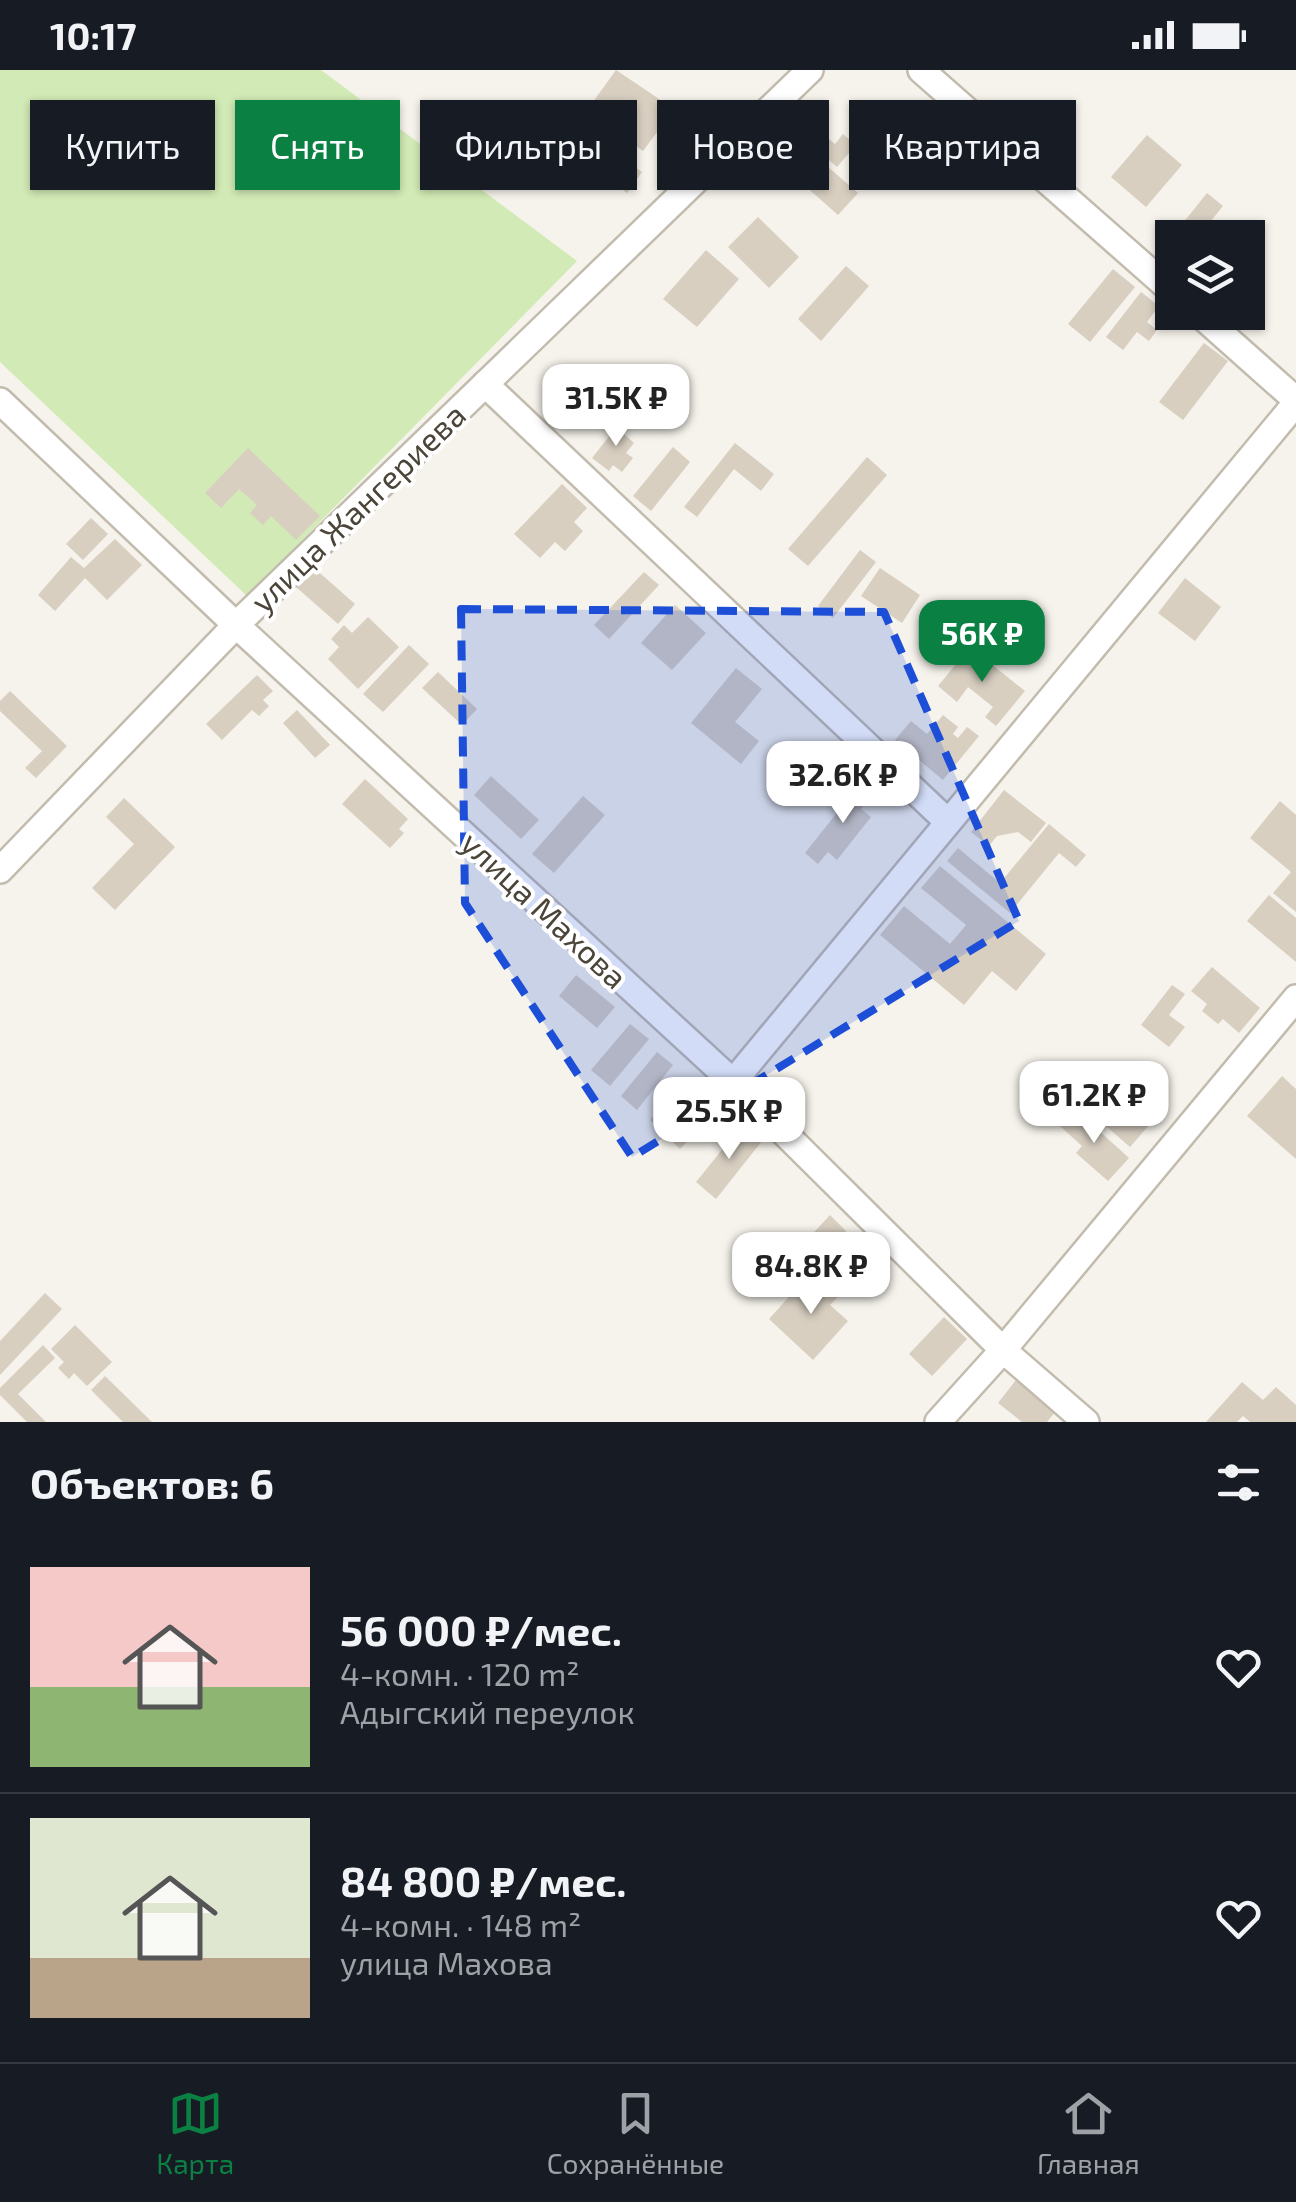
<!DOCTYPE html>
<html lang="ru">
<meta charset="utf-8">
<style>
body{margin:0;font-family:"Exo 2",sans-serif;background:#242831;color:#f1f3f6;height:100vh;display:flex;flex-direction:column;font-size:38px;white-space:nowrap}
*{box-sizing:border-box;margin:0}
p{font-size:32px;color:#9ea1a6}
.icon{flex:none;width:55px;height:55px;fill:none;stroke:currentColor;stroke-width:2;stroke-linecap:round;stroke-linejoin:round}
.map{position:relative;height:1352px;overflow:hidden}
.details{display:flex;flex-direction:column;background:#171b24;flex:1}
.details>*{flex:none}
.top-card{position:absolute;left:30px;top:30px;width:1238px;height:90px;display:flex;gap:20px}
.controls{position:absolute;left:1155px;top:150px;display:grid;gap:20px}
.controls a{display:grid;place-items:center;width:110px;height:110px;border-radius:0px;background:#171b24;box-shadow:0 2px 8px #0004;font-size:50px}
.price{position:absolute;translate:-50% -85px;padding:0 22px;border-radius:20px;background:#fff;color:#222;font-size:32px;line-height:65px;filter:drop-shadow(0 2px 5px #0008)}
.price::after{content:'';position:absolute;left:50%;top:60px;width:30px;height:22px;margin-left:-15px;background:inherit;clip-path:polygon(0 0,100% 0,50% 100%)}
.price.selected{background:#0b8043;color:#fff}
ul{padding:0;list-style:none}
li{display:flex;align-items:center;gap:30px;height:250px;padding:0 30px}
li+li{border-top:2px solid #363941}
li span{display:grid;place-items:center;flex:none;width:280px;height:200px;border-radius:0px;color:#555}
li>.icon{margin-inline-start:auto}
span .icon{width:120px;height:120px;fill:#fffc;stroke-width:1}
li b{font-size:42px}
h2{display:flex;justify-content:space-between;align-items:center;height:120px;padding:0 30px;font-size:42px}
.pill{padding:0 35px;border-radius:0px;background:#171b24;box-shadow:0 2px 8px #0004;font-size:35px;line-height:90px}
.pill.selected{background:#0b8043;color:#fff}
.status{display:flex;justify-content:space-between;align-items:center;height:70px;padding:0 50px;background:#171b24;direction:ltr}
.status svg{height:28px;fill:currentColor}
.tab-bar{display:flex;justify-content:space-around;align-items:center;height:140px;border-top:2px solid #363941;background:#171b24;font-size:28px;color:#9ea1a6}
.tab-bar a{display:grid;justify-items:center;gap:5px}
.tab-bar .selected{color:#0b8043}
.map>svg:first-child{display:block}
</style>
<div class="status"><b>10:17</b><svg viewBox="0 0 49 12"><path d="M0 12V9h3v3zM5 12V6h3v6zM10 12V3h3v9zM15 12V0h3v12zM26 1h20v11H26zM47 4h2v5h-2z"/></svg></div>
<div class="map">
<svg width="1296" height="1352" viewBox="0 0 1296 1352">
<rect width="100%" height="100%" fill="#f6f3ec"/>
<path fill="#d2eab5" d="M0,0h321l256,191 -330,335 -247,-234z"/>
<g fill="#d8cfc1">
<path d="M616,0l58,39 -31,42 -29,-21 -10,15 38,27 -15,21 -65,-48z"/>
<path d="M938,45l13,11 -29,33 -14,-12 10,-10 -7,-6 11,-12 7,6z"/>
<path d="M818,60l17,14 8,-10 13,11 -19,22 -29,-25z"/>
<path d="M1147,65l35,30 -36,42 -35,-30z"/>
<path d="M805,77l53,46 -20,22 -52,-46z"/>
<path d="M1207,123l16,13 -26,32h-26z"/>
<path d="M758,147l41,40 -30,31 -41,-41z"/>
<path d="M706,180l33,29 -42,48 -34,-28z"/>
<path d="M846,196l23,20 -48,55 -23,-22z"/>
<path d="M1113,199l22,18 -45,55 -22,-18z"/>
<path d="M1141,222l18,14 -12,16 10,8 -8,11 -12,-9 -14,18 -17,-13z"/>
<path d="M1204,273l24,18 -45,59 -24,-18z"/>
<path d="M622,350l8,7 -6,7 10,9 -8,10 7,5 -11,14 -9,-7 -4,6 -17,-13z"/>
<path d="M735,373l39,31 -13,17 -27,-22 -37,48 -13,-10z"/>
<path d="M673,377l17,15 -39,49 -18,-15z"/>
<path d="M248,378l72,68 -24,24 -25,-24 -8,9 -13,-12 7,-8 -18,-16 -18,19 -16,-15z"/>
<path d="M867,387l20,18 -79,91 -20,-17z"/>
<path d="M562,414l25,24 -13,14 9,9 -18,20 -10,-9 -15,16 -26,-24z"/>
<path d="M91,448l17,16 -25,26 -17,-16z"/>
<path d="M115,469l27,26 -35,35 -22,-22 -30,33 -17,-16 33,-38 13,11z"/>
<path d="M860,480l16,12 -43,56 -15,-12z"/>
<path d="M313,497l42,37 -17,20 -42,-37z"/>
<path d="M880,498l40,27 -18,28 -41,-27z"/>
<path d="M644,502l15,13 -50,54 -15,-14z"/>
<path d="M1185,508l36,29 -26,34 -37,-28z"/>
<path d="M675,535l31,28 -34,37 -31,-27z"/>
<path d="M368,547l31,30 -41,42 -30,-30 11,-12 -8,-8 13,-14 8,8z"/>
<path d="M409,575l20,19 -46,48 -20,-18z"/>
<path d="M970,577l55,44 -29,35 -11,-9 8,-10 -25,-20 -11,15 -19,-16z"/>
<path d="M736,598l26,21 -27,33 24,19 -18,23 -50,-41z"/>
<path d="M438,602l39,37 -15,16 -40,-37z"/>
<path d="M257,605l16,16 -10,9 6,6 -10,10 -7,-6 -30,30 -16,-16z"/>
<path d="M10,621l57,55 -31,32 -11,-10 17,-17 -42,-40v-10z"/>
<path d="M297,640l33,35 -15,13 -32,-35z"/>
<path d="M943,645l15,12 -5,7 5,4 9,-11 12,9 -36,44 -48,-40 16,-19 16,13z"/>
<path d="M491,706l48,44 -18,19 -47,-44z"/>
<path d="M365,709l43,40 -9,10 5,4 -14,15 -48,-44z"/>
<path d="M863,710l13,10 -15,19 10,8 -34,43 -9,-8 -10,12 -13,-11z"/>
<path d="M1004,720l42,33 -15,19 -13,-10 -21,4 -8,10 -18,-14z"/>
<path d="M583,726l22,19 -51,58 -22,-19z"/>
<path d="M124,728l51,49 -60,63 -23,-22 42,-44 -28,-27z"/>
<path d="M1280,731l16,14v97l-23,-19 18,-21 -41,-34z"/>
<path d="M1049,754l37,31 -10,12 -17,-14 -49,60 -63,-52 11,-13 42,35z"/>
<path d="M940,796l106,88 -30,37 -24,-20 -28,34 -84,-70 24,-29 46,38 16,-19 -45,-37z"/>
<path d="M1269,825l27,23v44l-49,-41z"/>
<path d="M1212,897l48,41 -21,25 -16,-14 -5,5 -16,-13 5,-7 -16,-13z"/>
<path d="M576,905l39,32 -18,21 -38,-32z"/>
<path d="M1172,915l13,9 -16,21 16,12 -16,20 -28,-22z"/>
<path d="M630,954l19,15 -39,47 -19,-16z"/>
<path d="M657,982l16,13 -36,45 -16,-14z"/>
<path d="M1282,1006l14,13v70l-49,-43z"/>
<path d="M1097,1007l53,47 -20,23 -54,-47z"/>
<path d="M684,1013l21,20 -16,17 10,9 -19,20 -30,-29z"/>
<path d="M1075,1039l54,49 -21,23 -32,-28 6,-7 -22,-20z"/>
<path d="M742,1055l20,16 -46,58 -20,-17z"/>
<path d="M830,1145l16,16 -47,51 -17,-15z"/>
<path d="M806,1208l15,14 12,-13 12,11 -15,15 18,16 -35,39 -44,-41z"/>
<path d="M45,1223l17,16 -62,66v-34z"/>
<path d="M944,1247l23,22 -35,37 -23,-22z"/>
<path d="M75,1255l37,37 -25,24 -13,-13 -5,6 -11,-11 6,-6 -13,-13z"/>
<path d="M43,1275l12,13 -37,36 28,28h-19l-27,-27v-7z"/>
<path d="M105,1306l47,46h-29l-32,-32z"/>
<path d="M1016,1310l39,32 -8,10h-25l-24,-19z"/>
<path d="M1242,1312l21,18 13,-13 20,18v17h-46l-7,-6 -6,6h-31z"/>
</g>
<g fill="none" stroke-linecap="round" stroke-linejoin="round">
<defs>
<g id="minor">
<path d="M921,0l251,221"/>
<path d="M1197,242l99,88"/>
<path d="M485,314l463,438"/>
<path d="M0,331l236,224 497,457 270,268 83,72"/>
<path d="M0,800l236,-245 574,-555"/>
<path d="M733,1012l563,-679"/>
<path d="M938,1352l65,-72 293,-352"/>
</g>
</defs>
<use href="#minor" stroke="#c2bbae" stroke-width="30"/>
<use href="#minor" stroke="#fff" stroke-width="25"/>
</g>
<path fill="#1d4ed8" fill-opacity="0.2" stroke="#1d4ed8" stroke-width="8" stroke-dasharray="20 12" stroke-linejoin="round" d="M461,539l423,3 135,309 -387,236 -167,-254z"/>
<g text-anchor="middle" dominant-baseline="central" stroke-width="8" stroke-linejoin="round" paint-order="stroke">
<g font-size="32" fill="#4b4439" stroke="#fff">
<text transform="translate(357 437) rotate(-44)">улица Жангериева</text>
<text transform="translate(545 839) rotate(43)">улица Махова</text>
</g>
</g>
</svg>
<div class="controls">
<a><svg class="icon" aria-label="layers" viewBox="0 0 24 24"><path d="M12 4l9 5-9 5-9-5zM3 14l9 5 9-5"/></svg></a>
</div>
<b class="price" style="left:616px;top:379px">31.5K ₽</b>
<b class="price selected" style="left:982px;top:615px">56K ₽</b>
<b class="price" style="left:843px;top:756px">32.6K ₽</b>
<b class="price" style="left:1094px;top:1076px">61.2K ₽</b>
<b class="price" style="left:729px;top:1092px">25.5K ₽</b>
<b class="price" style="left:811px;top:1247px">84.8K ₽</b>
<div class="top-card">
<a class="pill">Купить</a>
<a class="pill selected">Снять</a>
<a class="pill">Фильтры</a>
<a class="pill">Новое</a>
<a class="pill">Квартира</a>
</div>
</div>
<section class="details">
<h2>Объектов: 6<svg class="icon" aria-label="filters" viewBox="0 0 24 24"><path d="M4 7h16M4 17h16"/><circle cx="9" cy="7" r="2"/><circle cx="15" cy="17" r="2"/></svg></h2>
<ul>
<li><span style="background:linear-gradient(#f6c9c9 60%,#8fb573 0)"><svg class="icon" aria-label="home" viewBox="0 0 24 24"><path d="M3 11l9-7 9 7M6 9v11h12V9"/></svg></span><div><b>56 000 ₽/мес.</b><p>4-комн. · 120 m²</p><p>Адыгский переулок</p></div><svg class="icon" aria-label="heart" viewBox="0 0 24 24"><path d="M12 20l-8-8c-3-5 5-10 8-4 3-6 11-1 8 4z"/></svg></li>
<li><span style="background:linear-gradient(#dfe7d0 70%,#b9a48a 0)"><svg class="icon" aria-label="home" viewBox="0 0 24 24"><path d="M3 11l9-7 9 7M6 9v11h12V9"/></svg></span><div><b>84 800 ₽/мес.</b><p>4-комн. · 148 m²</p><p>улица Махова</p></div><svg class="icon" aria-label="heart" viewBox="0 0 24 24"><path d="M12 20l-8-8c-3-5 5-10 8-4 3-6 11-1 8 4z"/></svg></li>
</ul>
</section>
<nav class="tab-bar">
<a class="selected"><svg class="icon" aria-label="map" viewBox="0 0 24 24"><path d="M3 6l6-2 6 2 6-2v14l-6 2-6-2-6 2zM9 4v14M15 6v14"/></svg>Карта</a>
<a><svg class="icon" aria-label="saved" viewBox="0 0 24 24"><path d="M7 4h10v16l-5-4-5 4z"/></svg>Сохранённые</a>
<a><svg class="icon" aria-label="home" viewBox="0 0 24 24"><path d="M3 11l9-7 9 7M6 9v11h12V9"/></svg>Главная</a>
</nav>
